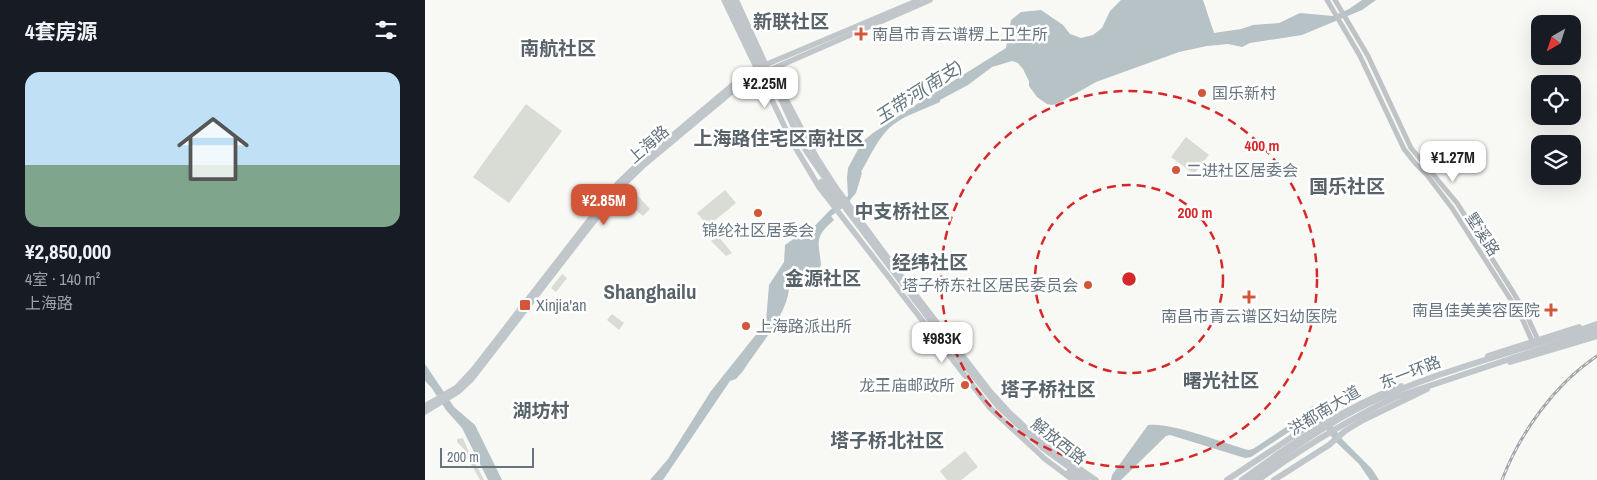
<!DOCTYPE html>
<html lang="zh">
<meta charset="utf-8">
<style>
body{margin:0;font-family:"Archivo Narrow","Noto Sans SC",sans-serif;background:#242831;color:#f1f3f6;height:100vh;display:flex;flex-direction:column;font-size:19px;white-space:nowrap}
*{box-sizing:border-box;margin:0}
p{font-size:16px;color:#9ea1a6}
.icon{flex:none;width:28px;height:28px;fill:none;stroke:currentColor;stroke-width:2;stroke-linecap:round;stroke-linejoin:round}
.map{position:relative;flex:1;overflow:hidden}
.side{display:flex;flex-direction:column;background:#171b24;width:425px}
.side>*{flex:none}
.needle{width:32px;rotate:219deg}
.tools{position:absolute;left:1106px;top:15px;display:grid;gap:10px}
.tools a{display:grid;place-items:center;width:50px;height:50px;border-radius:10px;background:#171b24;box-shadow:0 5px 20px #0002;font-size:25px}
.scale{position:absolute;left:15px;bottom:12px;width:94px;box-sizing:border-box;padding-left:5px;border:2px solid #65747e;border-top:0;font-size:14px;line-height:18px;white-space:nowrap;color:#65747e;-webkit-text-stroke:4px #fff;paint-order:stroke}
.price{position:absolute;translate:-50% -42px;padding:0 11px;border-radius:10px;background:#fff;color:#222;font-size:16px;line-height:32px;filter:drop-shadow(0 1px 2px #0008)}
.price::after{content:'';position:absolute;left:50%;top:30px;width:15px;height:11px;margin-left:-8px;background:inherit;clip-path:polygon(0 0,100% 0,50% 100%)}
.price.current{background:#d45638;color:#fff}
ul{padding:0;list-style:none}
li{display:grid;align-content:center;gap:10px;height:265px;padding:0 25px}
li+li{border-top:1px solid #363941}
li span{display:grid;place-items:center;height:155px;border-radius:15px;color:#555}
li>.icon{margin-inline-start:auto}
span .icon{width:90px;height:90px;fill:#fffc;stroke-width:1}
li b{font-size:21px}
h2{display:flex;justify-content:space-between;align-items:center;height:60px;padding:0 25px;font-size:21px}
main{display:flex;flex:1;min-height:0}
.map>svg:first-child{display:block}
</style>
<main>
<section class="side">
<h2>4套房源<svg class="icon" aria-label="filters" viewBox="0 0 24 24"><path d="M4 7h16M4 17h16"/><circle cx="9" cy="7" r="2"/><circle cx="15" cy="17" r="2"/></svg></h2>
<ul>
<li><span style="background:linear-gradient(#bfe0f5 60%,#7fa58c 0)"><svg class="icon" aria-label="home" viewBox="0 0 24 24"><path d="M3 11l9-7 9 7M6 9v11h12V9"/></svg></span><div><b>¥2,850,000</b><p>4室 · 140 m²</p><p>上海路</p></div></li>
</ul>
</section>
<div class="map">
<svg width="1172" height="480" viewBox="0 0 1172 480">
<rect width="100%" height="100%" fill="#f8f8f5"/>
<g fill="#d8dcd5">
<path d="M101,104l36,27 -53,72 -36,-26z"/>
<path d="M761,137l23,18 -15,19 -23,-17z"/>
<path d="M300,190l11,13 -28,23 -11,-13z"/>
<path d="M210,193l15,16 -7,7 -18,-15z"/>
<path d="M293,236l14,17 -6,3 -15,-15z"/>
<path d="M137,274l5,4 -11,14 -5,-4z"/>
<path d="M187,314l12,9 -5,7 -12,-10z"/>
<path d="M38,438l9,22 5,6 7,14h-4l-14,-25 1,-3 -10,-10v-3z"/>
<path d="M540,451l13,16 -17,13h-14l-7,-9z"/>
</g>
<g fill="#b6c2c5">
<path d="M696,0h82l11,33 27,-4 12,-4 26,-2 21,-10 33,3 16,-7 13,-9h14l-14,10 -60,25 -52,8 -8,4 -14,-3 -21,2 -28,6 -83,30 -37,21 -7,2 -5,-1 -10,-7 -8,-11v-5l-6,-12 -5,-6 -6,-2 -20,6 -24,18 -28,15v2c-15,7 -32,12 -46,22 -15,11 -24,33 -33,48l1,1 -6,20 -6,7v3l-19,13 3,4c-21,18 -15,22 -13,45l-3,6 -25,19 -4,-1c-2,26 -32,60 -46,82l-7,8 -6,2 -67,99h-13l18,-21 43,-68 55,-69 3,-37 15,-23 1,-17 7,-5 15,-6 22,-23 19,-15 -1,-18 1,-10 14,-26 11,-9 50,-33 83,-52 5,-28 10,-8 20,-2 22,15 7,9 11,4 12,-3 9,-7 8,-17z"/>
<path d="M0,364l29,43 21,18 27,55h-14l-26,-52 -16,-18 -15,-23 -6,-6z"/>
<path d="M887,406l5,1 6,5 19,27 30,30 7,11h-9l-11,-16 -25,-24 -16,-22h-8l-59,39 -6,1 -75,-23 -4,1 -45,44h-10l1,-5 36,-50c23,-3 76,18 100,25l5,-1 45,-30z"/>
</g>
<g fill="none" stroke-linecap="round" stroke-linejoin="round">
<g stroke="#bfc3c6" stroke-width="5">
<path d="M902,0l33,56 44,93 11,14 12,12 25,33 68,106 13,29"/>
<path d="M910,0l33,56 43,92 46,55 56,89 14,24 12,26"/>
</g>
<g stroke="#c0c6ca" stroke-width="5.5">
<path d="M299,0l68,142 27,45 171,221 55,51 28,21"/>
<path d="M347,76l6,8 39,74 20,31 71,96 81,105 21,23 31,29 55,38"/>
<path d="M0,406l32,-19 16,-17 145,-187 19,-18 105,-88 23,-12 154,-65"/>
<path d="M0,412l33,-20 13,-12 148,-191 24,-23 102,-85 185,-81"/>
</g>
<g stroke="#c0c6ca" stroke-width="6">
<path d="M305,0l37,81"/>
<path d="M311,0l57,125 14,27 40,58 108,143 43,53 45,42 44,32"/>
<path d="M396,182l18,24"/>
<path d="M1063,356l91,-29"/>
<path d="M1085,362l87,-26"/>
<path d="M644,472l10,8"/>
<path d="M802,480l86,-57 17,-6"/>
<path d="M817,480c50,-37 101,-72 159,-94"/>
<path d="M849,480l55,-35 16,-14 18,-11 64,-31"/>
</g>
<g stroke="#c0c6ca" stroke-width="6">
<path d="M824,480c38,-27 76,-56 118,-76 74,-35 154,-53 230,-80"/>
<path d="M833,480c43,-31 89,-60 138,-83l201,-67"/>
</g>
<defs>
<path id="rail" d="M1077,480c18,-47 52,-95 95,-124"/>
</defs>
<use href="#rail" stroke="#a1a7ac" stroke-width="3"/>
<use href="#rail" stroke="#fff" stroke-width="1" stroke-dasharray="4" stroke-linecap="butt"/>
</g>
<g fill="none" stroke="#d62828" stroke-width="2.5" stroke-dasharray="9 6">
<circle cx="704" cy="279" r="94"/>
<circle cx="704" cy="279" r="188"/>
</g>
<g fill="#d45638" stroke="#fff" stroke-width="2">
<path d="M433.5 26.5h5v5h5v5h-5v5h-5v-5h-5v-5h5z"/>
<circle cx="777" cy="93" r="5"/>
<circle cx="751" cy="170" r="5"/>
<circle cx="333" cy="213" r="5"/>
<circle cx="663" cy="285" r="5"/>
<path d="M821.5 289.5h5v5h5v5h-5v5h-5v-5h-5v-5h5z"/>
<rect x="94" y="299" width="12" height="12" rx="2.5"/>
<path d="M1123.5 302.5h5v5h5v5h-5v5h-5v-5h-5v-5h5z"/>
<circle cx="321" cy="326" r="5"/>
<circle cx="540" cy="385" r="5"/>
</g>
<g text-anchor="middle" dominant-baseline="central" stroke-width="5" stroke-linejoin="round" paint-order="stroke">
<g font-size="16" fill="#65747e" stroke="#fff" text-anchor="start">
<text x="447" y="34">南昌市青云谱楞上卫生所</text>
<text x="787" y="93">国乐新村</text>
<text x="761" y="170">二进社区居委会</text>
<text x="333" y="230" text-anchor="middle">锦纶社区居委会</text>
<text x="653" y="285" text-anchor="end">塔子桥东社区居民委员会</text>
<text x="111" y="305">Xinjia'an</text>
<text x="1115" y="310" text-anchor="end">南昌佳美美容医院</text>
<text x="824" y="316" text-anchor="middle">南昌市青云谱区妇幼医院</text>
<text x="331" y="326">上海路派出所</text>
<text x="530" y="385" text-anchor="end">龙王庙邮政所</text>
</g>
<g font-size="16" fill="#65747e" stroke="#fff">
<text transform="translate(223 144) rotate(-41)">上海路</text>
<text transform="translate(1058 234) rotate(57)">墅溪路</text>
<text transform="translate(985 372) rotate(-21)">东一环路</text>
<text transform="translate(899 410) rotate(-31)">洪都南大道</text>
<text transform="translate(634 441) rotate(38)">解放西路</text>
</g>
<g font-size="18" font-style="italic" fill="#65797f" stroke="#fff">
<text transform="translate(493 92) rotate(-33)">玉带河(南支)</text>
</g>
<g font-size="19" font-weight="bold" fill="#576269" stroke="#fff">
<text x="366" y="21">新联社区</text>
<text x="133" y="48">南航社区</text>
<text x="354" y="138">上海路住宅区南社区</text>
<text x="922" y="186">国乐社区</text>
<text x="477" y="211">中支桥社区</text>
<text x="505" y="262">经纬社区</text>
<text x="398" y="278">金源社区</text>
<text x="796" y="380">曙光社区</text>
<text x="623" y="389">塔子桥社区</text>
<text x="116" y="410">湖坊村</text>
<text x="462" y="440">塔子桥北社区</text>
</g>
<g font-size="21" font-weight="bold" fill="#576269" stroke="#fff">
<text x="225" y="291">Shanghailu</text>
</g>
</g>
<circle cx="704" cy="279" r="8" fill="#d62828" stroke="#fff" stroke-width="2.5"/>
<g font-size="15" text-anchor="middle" font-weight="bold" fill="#d62828" stroke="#fff" stroke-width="5" stroke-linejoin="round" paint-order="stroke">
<text x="837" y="151">400 m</text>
<text x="770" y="218">200 m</text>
</g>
</svg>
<div class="tools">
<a><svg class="needle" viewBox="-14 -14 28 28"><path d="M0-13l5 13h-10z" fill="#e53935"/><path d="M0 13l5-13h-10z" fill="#9ea1a6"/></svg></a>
<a><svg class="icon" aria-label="locate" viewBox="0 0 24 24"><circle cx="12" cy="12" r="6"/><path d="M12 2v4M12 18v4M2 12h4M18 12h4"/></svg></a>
<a><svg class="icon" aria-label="layers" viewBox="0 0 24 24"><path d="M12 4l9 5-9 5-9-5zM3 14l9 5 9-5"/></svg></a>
</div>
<div class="scale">200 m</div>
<b class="price" style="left:340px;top:109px">¥2.25M</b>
<b class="price" style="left:1028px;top:183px">¥1.27M</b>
<b class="price current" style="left:179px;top:226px">¥2.85M</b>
<b class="price" style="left:517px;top:364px">¥983K</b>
</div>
</main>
